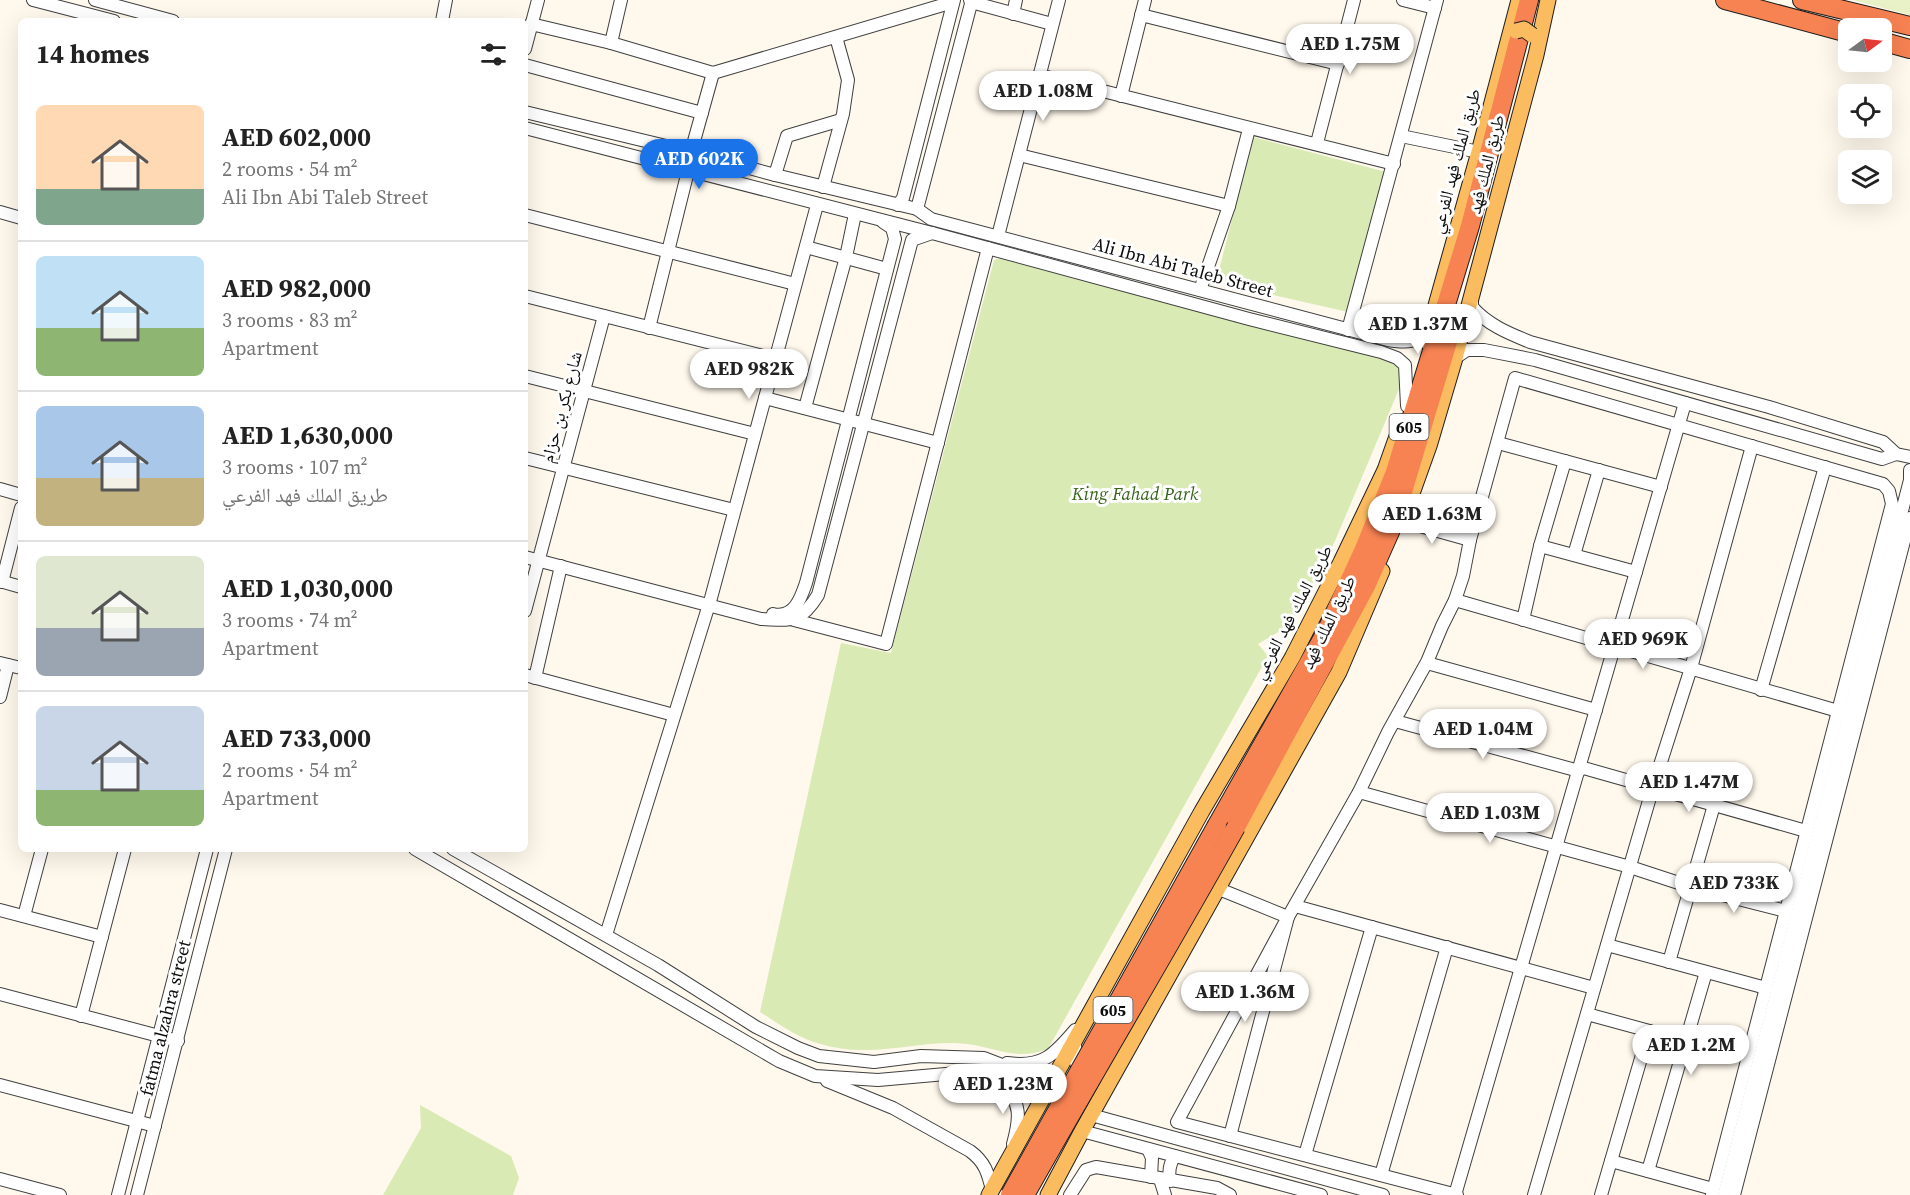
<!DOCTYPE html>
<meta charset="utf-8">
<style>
body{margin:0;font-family:"Source Serif 4","Noto Naskh Arabic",serif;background:#f2f2f2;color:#222;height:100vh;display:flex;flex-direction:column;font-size:22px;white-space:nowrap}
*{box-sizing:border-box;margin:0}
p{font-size:20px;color:#767676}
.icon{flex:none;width:33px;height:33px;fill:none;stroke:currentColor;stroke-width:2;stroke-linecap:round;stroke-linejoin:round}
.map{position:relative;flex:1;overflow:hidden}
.panel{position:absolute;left:18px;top:18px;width:510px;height:834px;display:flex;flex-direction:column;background:#fff;border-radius:9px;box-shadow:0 6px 24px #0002}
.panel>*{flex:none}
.needle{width:39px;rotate:75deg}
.controls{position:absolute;left:1838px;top:18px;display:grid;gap:12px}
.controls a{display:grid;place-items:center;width:54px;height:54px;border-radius:9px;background:#fff;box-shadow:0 6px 24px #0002;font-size:30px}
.price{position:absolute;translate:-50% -51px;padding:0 14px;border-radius:21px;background:#fff;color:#222;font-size:20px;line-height:39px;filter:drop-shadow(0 2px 3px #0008)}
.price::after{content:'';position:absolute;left:50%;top:36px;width:18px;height:14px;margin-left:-9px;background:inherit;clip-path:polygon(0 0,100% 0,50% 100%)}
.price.on{background:#1a73e8;color:#fff}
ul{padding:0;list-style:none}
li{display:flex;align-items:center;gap:18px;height:150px;padding:0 18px}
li+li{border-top:2px solid #e0e0e0}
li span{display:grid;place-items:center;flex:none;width:168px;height:120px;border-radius:9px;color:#555}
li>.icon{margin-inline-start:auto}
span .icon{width:72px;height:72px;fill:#fffc;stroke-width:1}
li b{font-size:26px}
h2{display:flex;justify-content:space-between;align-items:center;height:72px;padding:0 18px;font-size:26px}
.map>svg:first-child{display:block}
</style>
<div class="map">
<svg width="1910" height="1195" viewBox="0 0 1910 1195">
<rect width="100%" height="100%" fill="#fff8ec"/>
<g fill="#d9eab5">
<path d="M1253,137l133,35 -38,140 -132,-30z"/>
<path d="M1005,257l396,106 1,19 -67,159 -46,88 -4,-1 -27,16 10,12 -220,393c-32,12 -50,-1 -81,-5 -36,-4 -70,7 -105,6 -14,0 -28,-2 -41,-6 -22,-5 -42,-20 -61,-32l81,-369 50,10 103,-393z"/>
<path d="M420,1105l91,51 8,22 -6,17h-130l38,-67z"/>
</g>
<path fill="#e9f1c7" d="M1853,0h57v15z"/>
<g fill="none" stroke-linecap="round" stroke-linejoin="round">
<defs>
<g id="minor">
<path d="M33,0l81,21"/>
<path d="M95,0l78,21"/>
<path d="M970,0l1,2 81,22"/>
<path d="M1403,0l32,8"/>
<path d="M1013,14l3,-14"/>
<path d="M1141,15l197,49"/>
<path d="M442,21l4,-21"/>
<path d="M531,24l80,19 102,30 240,-71"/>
<path d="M611,43l10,-43"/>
<path d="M525,49l13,-49"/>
<path d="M525,65l177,48"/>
<path d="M1039,75l355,89"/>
<path d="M1121,96l24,-96"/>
<path d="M525,112l166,40 84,23 142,34 14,10 457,121c19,3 29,4 39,-13"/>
<path d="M525,128l407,105 317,86 132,33 16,6 8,7 2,41"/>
<path d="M1401,136l78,16"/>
<path d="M1317,143l37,-143"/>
<path d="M691,152l22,-79"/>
<path d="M1019,155l210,51"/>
<path d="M775,175l12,-39 54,-16"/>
<path d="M823,187l20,-73 5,-34 -12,-43"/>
<path d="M898,205l5,-7 51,-198"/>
<path d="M917,209l55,-209"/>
<path d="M0,212l21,6"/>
<path d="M525,215l270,69"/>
<path d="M998,236l61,-236"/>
<path d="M806,247l81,22"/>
<path d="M1200,290l29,-84 20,-77"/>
<path d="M525,296l250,63"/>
<path d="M1472,297v10c16,18 36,26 58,35l239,65 114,35 13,12 14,3"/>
<path d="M649,328l39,-157"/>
<path d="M1348,330l89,-330"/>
<path d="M1455,358l12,-8h17l51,10 347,99 14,-5"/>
<path d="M525,376l230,58"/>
<path d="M765,398l173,45"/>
<path d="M805,408l41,-151 9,-43"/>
<path d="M1498,443l163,44"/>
<path d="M525,458l209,52"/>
<path d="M0,489l21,6"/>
<path d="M1402,521l68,19"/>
<path d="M1540,546l96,26"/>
<path d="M1574,555l25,-85"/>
<path d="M525,557l236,62c31,1 39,5 57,-24l94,-355 20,-7"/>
<path d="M0,581l21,6"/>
<path d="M2,582l19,-74"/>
<path d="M1455,600l383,111"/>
<path d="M525,611l79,-295"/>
<path d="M773,614c21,5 28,-16 33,-31l89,-344 -3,-11 -9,-6"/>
<path d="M794,620l92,24 102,-396"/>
<path d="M1523,620l17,-74 25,-85"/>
<path d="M0,663l21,5"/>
<path d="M1427,663l169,47"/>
<path d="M525,675l149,40"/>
<path d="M535,678l26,-112"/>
<path d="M1761,690l64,-223"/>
<path d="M0,697l8,-32"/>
<path d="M1395,721l184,50"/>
<path d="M1580,767l226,64"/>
<path d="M1359,792l271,75 61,20 95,24"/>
<path d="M415,849l364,212 36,15 63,4 79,-7 19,3 43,14 22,11"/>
<path d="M453,849l205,116 98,62 42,21 21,8 55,6 47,-6 63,2 44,17 22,12"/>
<path d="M1219,889l69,28 -58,219"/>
<path d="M1295,906l299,82"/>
<path d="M0,910l102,27"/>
<path d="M24,916l18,-67"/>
<path d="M606,935l105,-337 106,-393"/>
<path d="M1607,945l159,43"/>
<path d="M1669,962l45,-157"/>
<path d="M0,994l178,47"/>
<path d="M1587,1014l99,27"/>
<path d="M81,1016l44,-167"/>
<path d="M1075,1043l1,20c12,10 22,15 38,12"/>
<path d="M1007,1063c35,5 47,-8 68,-33"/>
<path d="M827,1081l66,27 77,43c15,11 18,22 22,39"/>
<path d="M0,1085l155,41"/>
<path d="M999,1087c25,11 20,35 14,57"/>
<path d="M1091,1115l292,80"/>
<path d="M1082,1131l239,64"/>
<path d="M1148,1149l4,9 -1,19"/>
<path d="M1305,1155l67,-228"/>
<path d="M1611,1161l102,28"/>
<path d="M1648,1171l58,-199"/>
<path d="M1381,1175l66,-228"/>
<path d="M0,1179l60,16"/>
<path d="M1160,1179l5,16"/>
<path d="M1170,1181c-2,-10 0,-16 4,-25"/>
<path d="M118,1195l89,-346"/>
<path d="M137,1195l89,-346"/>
<path d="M1070,1195l16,-25 10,-3 121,21 13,7"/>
<path d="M1455,1195l230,-792"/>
<path d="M1457,1195l-280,-73 111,-205 71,-125 29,-60 39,-70 15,-36 13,-26 8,-24 7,-36 45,-162 368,106 6,7 3,13 -180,691"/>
<path d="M1534,1195l119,-408 38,-119 61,-222"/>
<path d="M1601,1195l48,-164"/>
<path d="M1724,1195l186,-715v-10"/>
<path d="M1734,1195l176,-677"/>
</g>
<g id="major">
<path d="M1426,341l53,-189 40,-152"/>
<path d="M1405,513l24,-67 26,-88 81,-303 12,-55"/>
<path d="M989,1195l213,-384 90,-153 49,-96 44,-92 17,-48"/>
<path d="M1048,1195l34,-64 257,-459 43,-101"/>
</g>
<g id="highway">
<path d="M1725,0l123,33"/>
<path d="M1802,0l108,26"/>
<path d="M1881,41l29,8"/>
<path d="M1217,825l108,-191 39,-85 31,-77 75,-246 59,-226"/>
<path d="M1236,827l130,-241 27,-61 60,-200"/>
</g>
</defs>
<use href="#minor" stroke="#404040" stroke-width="14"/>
<use href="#major" stroke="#1e1e1e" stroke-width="17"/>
<use href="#highway" stroke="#1e1e1e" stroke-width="20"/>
<use href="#minor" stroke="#fff" stroke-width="12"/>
<use href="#major" stroke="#fbbc60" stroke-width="15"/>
<use href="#highway" stroke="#f78252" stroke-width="18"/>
<defs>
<path id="major-bridge" d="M1516,31l8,-2 8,6"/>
<g id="highway-bridge">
<path d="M1010,1195l207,-370"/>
<path d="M1025,1195c69,-123 142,-244 211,-368"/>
</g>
</defs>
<use href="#major-bridge" stroke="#1e1e1e" stroke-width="17" stroke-linecap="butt"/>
<use href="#highway-bridge" stroke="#1e1e1e" stroke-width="20" stroke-linecap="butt"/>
<use href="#major-bridge" stroke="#fbbc60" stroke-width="15"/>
<use href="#highway-bridge" stroke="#f78252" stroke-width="18"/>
</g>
<g text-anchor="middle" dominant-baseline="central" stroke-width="6" stroke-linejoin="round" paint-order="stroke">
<g fill="#fff" stroke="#565656" stroke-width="1.5">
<rect x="1389.5" y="414" width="39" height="26" rx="4.5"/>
<rect x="1093.5" y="997" width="39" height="26" rx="4.5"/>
</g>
<g font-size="16" font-weight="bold" fill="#0d0d0d">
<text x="1409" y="427">605</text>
<text x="1113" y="1010">605</text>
</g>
<g font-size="18" fill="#0d0d0d" stroke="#fff">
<text transform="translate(1455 161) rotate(-75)">طريق الملك فهد الفرعي</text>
<text transform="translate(1486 164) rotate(-76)">طريق الملك فهد</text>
<text transform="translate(1183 267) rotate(15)">Ali Ibn Abi Taleb Street</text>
<text transform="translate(561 407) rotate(-75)">شارع بكر بن حزام</text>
<text transform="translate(1292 612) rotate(-62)">طريق الملك فهد الفرعي</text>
<text transform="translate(1328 622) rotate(-64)">طريق الملك فهد</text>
<text transform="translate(165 1018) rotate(-76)">fatma alzahra street</text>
</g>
<g font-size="18" font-style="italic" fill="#37651c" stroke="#fff">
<text x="1135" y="493">King Fahad Park</text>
</g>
</g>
</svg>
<div class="controls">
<a><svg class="needle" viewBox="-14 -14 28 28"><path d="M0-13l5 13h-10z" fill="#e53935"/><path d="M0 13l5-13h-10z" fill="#767676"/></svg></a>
<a><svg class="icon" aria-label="locate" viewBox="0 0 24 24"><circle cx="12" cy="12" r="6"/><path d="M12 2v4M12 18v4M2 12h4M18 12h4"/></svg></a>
<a><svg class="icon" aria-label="layers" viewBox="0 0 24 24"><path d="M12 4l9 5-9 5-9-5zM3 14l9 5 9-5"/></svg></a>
</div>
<b class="price" style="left:1350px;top:75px">AED 1.75M</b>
<b class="price" style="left:1043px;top:122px">AED 1.08M</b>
<b class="price on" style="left:699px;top:190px">AED 602K</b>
<b class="price" style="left:1418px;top:355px">AED 1.37M</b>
<b class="price" style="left:749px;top:400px">AED 982K</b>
<b class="price" style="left:1432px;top:545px">AED 1.63M</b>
<b class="price" style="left:1643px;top:670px">AED 969K</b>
<b class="price" style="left:1483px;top:760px">AED 1.04M</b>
<b class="price" style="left:1689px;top:813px">AED 1.47M</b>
<b class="price" style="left:1490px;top:844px">AED 1.03M</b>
<b class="price" style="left:1734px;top:914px">AED 733K</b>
<b class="price" style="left:1245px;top:1023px">AED 1.36M</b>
<b class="price" style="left:1691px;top:1076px">AED 1.2M</b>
<b class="price" style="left:1003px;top:1115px">AED 1.23M</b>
<section class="panel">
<h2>14 homes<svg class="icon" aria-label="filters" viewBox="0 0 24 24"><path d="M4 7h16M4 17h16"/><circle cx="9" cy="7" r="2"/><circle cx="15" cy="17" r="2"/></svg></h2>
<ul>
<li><span style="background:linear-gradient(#ffd9b3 70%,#7fa58c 0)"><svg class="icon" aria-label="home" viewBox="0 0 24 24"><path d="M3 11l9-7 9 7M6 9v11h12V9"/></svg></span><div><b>AED 602,000</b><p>2 rooms · 54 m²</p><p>Ali Ibn Abi Taleb Street</p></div></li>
<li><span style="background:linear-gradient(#bfe0f5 60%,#8fb573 0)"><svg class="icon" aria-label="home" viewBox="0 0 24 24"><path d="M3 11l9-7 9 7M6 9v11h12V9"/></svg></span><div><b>AED 982,000</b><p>3 rooms · 83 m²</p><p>Apartment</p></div></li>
<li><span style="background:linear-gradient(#a9c7e8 60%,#c2b280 0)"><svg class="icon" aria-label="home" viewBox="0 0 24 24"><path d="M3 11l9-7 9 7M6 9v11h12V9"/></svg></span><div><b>AED 1,630,000</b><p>3 rooms · 107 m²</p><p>طريق الملك فهد الفرعي</p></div></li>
<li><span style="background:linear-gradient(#dfe7d0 60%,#9aa5b1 0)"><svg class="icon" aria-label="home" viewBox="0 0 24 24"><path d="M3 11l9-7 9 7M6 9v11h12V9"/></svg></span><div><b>AED 1,030,000</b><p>3 rooms · 74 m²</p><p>Apartment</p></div></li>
<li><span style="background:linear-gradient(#c9d6e8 70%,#8fb573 0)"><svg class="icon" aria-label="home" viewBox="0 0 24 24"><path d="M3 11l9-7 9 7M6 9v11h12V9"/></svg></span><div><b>AED 733,000</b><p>2 rooms · 54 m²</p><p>Apartment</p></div></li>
</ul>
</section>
</div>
